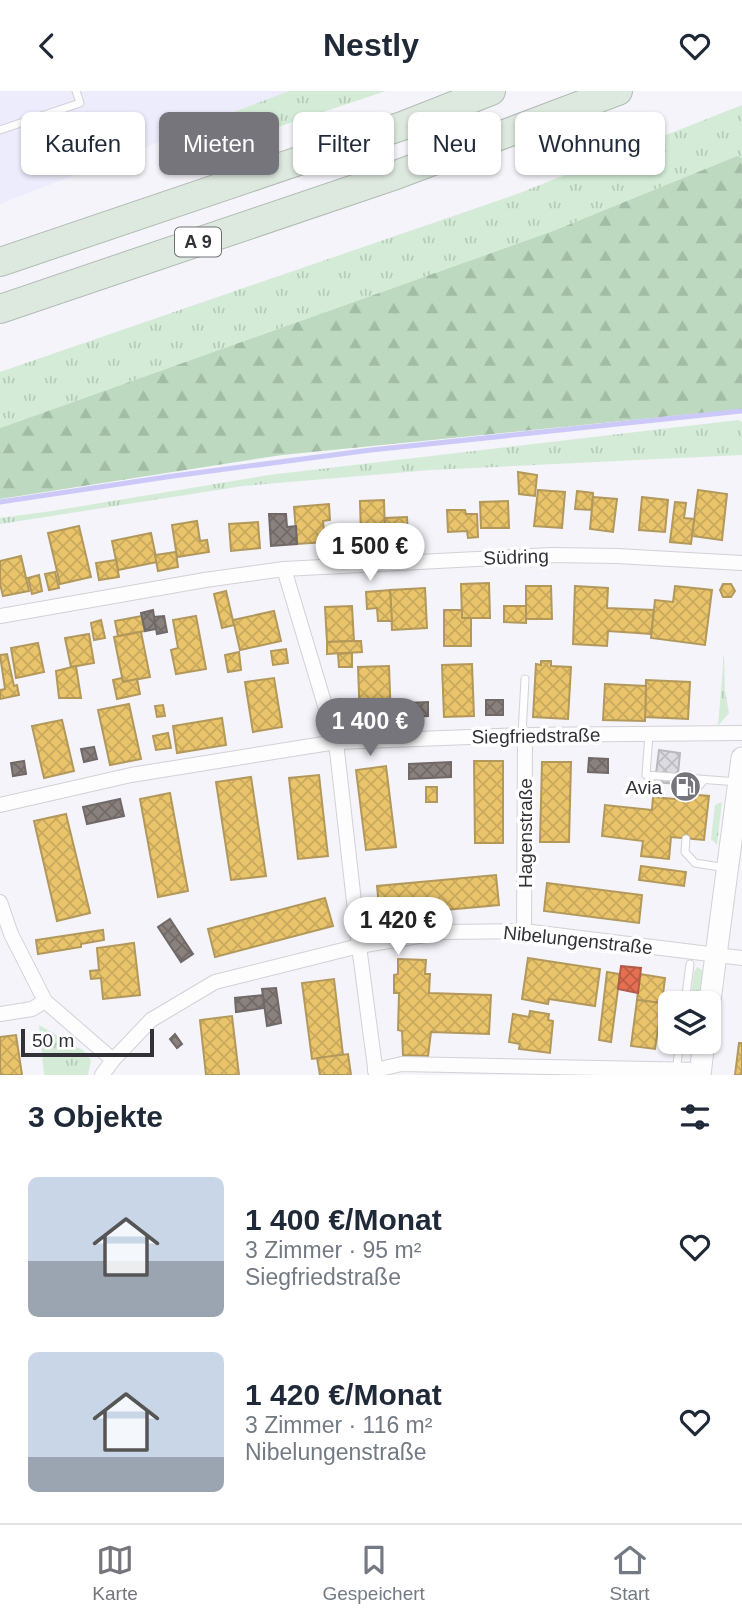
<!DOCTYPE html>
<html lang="de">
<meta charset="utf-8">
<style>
body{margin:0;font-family:Arial,sans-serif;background:#f2f2f3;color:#1f2937;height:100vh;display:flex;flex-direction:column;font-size:26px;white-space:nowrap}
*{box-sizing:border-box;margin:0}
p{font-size:23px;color:#747a83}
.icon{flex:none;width:38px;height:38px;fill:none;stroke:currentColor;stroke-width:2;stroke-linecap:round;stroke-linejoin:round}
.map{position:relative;height:984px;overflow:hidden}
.details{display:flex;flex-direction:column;background:#fff;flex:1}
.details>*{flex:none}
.banner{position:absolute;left:21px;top:21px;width:700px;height:63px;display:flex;gap:14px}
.controls{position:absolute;left:658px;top:900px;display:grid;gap:14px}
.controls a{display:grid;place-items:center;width:63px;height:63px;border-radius:10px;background:#fff;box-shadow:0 2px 5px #0004;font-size:35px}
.scale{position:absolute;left:21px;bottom:18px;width:133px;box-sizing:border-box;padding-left:7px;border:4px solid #323138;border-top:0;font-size:19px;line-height:24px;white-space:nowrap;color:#323138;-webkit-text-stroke:5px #fff;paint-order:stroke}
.price{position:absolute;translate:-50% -60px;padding:0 16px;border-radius:24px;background:#fff;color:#222;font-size:23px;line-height:46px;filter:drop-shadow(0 2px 4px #0008)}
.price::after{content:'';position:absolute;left:50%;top:42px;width:21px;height:16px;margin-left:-10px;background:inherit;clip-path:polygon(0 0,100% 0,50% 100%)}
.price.active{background:#76757c;color:#fff}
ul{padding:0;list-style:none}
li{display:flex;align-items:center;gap:21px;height:175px;padding:0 28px}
li span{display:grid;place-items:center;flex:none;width:196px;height:140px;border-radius:10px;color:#555}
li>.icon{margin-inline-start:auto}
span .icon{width:84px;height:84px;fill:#fffc;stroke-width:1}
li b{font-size:30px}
h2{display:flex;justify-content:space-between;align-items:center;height:84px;padding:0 28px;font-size:30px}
.pill{padding:0 24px;border-radius:10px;background:#fff;box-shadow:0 2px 5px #0004;font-size:24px;line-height:63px}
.pill.active{background:#76757c;color:#fff}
header{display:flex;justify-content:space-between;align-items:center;height:91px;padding:0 28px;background:#fff;font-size:32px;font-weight:700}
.tab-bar{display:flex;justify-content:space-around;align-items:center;height:98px;border-top:2px solid #e0e1e3;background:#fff;font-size:19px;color:#747a83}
.tab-bar a{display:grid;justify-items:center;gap:4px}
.tab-bar .active{color:#76757c}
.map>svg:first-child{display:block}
</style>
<header><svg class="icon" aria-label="back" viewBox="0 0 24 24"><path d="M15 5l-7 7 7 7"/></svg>Nestly<svg class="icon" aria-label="heart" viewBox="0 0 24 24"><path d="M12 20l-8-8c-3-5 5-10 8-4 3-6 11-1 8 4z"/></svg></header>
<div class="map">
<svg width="742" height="984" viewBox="0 0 742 984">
<defs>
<pattern id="grass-tufts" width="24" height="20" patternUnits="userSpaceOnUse" patternTransform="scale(1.75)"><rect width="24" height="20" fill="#d4ecd7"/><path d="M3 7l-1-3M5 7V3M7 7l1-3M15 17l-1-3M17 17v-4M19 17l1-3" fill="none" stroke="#b6cbb9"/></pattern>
<pattern id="forest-firs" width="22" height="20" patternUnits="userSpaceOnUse" patternTransform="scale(1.75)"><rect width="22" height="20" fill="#bddac0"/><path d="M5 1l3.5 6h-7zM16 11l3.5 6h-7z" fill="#a3bca6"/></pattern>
<pattern id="homes-cross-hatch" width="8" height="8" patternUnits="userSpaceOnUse" patternTransform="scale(1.75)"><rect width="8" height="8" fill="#e9c46a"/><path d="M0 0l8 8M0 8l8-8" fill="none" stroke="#c8a95d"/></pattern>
<pattern id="shops-cross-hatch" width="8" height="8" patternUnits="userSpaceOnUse" patternTransform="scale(1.75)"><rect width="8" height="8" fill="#e76f51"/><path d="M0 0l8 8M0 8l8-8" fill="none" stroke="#bc5c44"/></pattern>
<pattern id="industry-cross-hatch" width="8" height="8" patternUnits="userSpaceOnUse" patternTransform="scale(1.75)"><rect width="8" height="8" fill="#8a817c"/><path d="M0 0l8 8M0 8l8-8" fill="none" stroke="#716a67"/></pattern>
<pattern id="building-cross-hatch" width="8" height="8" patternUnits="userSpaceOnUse" patternTransform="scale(1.75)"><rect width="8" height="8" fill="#dbdbe0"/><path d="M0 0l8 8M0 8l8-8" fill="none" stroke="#bcbcc1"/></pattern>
</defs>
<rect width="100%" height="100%" fill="#f4f4fa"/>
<path fill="#ececfc" d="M0,0h289l-289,113z"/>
<g fill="url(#grass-tufts)">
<path d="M289,0h97l-126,42 -35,-5 1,-13z"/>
<path d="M742,14v53l-5,-2 -184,75 -553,197v-56l517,-178z"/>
<path d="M738,329l4,2v33l-311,15 -188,16 -243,38v-6l52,-7 217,-36z"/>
<path d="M724,563l1,36 4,23 -11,13z"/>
<path d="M722,711l-5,43 -6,-6 4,-34z"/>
<path d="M697,876l5,3 2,4 -4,29h-10l4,-31z"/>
<path d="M39,934l45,26 7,9 -3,15h-44z"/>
</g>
<path fill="url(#forest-firs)" d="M737,65l5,2v251l-460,46 -282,44v-71l553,-197z"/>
<g fill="url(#homes-cross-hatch)" stroke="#b2985b" stroke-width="2">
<path d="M518,381l19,3 -2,21 -16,-2z"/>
<path d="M538,399l27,2 -3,36 -28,-2z"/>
<path d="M698,399l29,4 -5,46 -30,-4z"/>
<path d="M577,400l16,2 -1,17 -17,-1z"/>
<path d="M593,406l24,2 -4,33 -23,-3z"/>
<path d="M642,406l26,3 -3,32 -26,-2z"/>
<path d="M384,409l1,37h-24l-1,-36z"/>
<path d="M508,410l1,27h-28l-1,-26z"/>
<path d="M675,411l11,1 -2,15 10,1 -3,25 -21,-2z"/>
<path d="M329,413l1,16 -7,1 2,21 -28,2 -3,-37z"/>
<path d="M447,419h18l1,4h11l1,23 -10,1 -1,-7 -19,1z"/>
<path d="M407,426l1,22 -22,1 -1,-22z"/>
<path d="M197,430l3,20 7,-1 2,12 -32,5 -5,-32z"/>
<path d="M258,431l2,26 -29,3 -2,-27z"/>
<path d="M79,435l12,51 -31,7 -12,-51z"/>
<path d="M151,442l6,29 -39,8 -6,-29z"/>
<path d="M176,461l2,15 -20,4 -3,-16z"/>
<path d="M21,465l8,35 -26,5 -3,-12v-23z"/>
<path d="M116,469l3,17 -20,3 -3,-17z"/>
<path d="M55,481l4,16 -10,2 -4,-16z"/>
<path d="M39,484l3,16 -10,3 -4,-16z"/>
<path d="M489,492l1,35h-28l-1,-34z"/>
<path d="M723,493h8l4,7 -4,6h-8l-3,-7z"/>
<path d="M526,495h25l1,33h-26z"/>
<path d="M575,495l33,2 -1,20 47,2 -3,24 -43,-3 -1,15 -34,-2z"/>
<path d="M675,495l37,4 -7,55 -54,-7 4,-38 18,2z"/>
<path d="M425,497l2,40 -35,2 -2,-40z"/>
<path d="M390,499l2,31h-14l-1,-13 -10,1 -1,-17z"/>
<path d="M226,500l8,34 -12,3 -8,-34z"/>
<path d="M352,515l2,35 -27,1 -2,-35z"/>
<path d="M504,515h22v17l-22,-1z"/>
<path d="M444,519h18v8h9v28h-27z"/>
<path d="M274,520l7,30 -41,9 -7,-30z"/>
<path d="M142,525l3,15 -27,5 -3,-15z"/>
<path d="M196,525l10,53 -30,5 -5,-24 7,-2 -5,-28z"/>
<path d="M101,529l4,18 -11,2 -3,-17z"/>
<path d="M141,541l9,45 -27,5 -9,-45z"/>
<path d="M89,543l5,29 -23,4 -6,-29z"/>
<path d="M354,550h7l1,11 -35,2v-12z"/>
<path d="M38,552l6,29 -28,6 -5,-30z"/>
<path d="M286,558l2,14 -15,2 -2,-14z"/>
<path d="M239,561l2,18 -13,2 -3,-17z"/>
<path d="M352,562v14h-13l-1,-13z"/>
<path d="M7,563l7,32 3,-1 2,10 -19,4v-9l5,-1 -5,-34z"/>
<path d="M541,570h10v5l20,1 -3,52 -35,-2 3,-53 5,1z"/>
<path d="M472,573l2,52 -30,1 -2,-52z"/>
<path d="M76,575l5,32h-22l-3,-27z"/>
<path d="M389,575l2,54 -31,1 -2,-54z"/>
<path d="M122,587l1,4 14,-3 3,15 -23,5 -4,-19z"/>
<path d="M274,587l8,49 -29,5 -8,-50z"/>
<path d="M646,589l44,2 -2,37 -43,-2z"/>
<path d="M605,593l41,2 -1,35 -42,-1z"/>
<path d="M129,613l12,55 -31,6 -12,-55z"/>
<path d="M163,614l2,11 -8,1 -2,-11z"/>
<path d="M222,627l4,27 -49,8 -4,-27z"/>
<path d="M62,629l12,51 -30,7 -12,-52z"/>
<path d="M168,642l3,15 -15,2 -3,-14z"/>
<path d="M474,670h29v82h-28z"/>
<path d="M542,671h29l-2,80h-29z"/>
<path d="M386,675l10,81 -30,3 -10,-80z"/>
<path d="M319,684l9,81 -30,3 -9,-81z"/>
<path d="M251,686l15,99 -35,4 -15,-98z"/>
<rect x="426" y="696" width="11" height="15"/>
<path d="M170,702l18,98 -30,6 -18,-98z"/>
<path d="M676,702l33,3 -5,44 -33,-3 -2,22 -28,-3 2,-15 -41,-5 3,-31 47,5 1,-13 22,2z"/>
<path d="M66,723l24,99 -33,8 -23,-100z"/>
<path d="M641,775l45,6 -2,14 -45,-6z"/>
<path d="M496,784l3,30 -119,11 -3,-30z"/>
<path d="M547,792l95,12 -3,28 -95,-12z"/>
<path d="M325,807l8,28 -118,31 -7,-28z"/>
<path d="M103,839l1,10 -23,4v3l-43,7 -2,-14z"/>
<path d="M134,852l6,52 -37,4 -2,-21 -10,1 -1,-8 9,-1 -2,-22z"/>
<path d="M528,867l72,11 -5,37 -46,-7 -1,5 -26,-5z"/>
<path d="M398,868l28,1 -1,14h5l-1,19 62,2 -2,39 -58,-2 -3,24 -25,-1 -1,-24 -4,-1 1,-37h-5v-18l4,-1z"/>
<path d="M607,881l13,2 -9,68 -12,-2z"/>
<path d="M640,883l25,4 -3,25 -25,-3z"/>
<path d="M334,888l9,76 -31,4 -10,-76z"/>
<path d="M637,909l25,3 -7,46 -24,-3z"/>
<path d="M530,920l19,3 -1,6 5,1 -3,32 -31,-4 1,-5 -11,-2 4,-28 16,3z"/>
<path d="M232,925l7,59h-33l-6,-55z"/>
<path d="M16,944l6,40h-22v-38z"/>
<path d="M739,952h3v32h-7z"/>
<path d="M348,963l3,21h-31l-3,-17z"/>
</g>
<path fill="url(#shops-cross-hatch)" stroke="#b15c4a" stroke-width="2" d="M621,875l20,2 -3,25 -20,-4z"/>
<g fill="url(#industry-cross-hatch)" stroke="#706968" stroke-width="2">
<path d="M269,423h17l1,13 9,-1 1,18 -26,2z"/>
<path d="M153,519l3,19 -11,2 -4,-18z"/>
<path d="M164,525l3,16 -10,2 -3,-17z"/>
<rect x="486" y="609" width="17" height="15"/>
<path d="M428,611v14l-20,1 -1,-14z"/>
<path d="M94,656l3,12 -13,3 -3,-13z"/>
<path d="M589,667l19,1v14l-20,-1z"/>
<path d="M24,670l2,13 -13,2 -2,-13z"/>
<path d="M451,671v15l-42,2v-15z"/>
<path d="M120,708l4,17 -37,8 -4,-17z"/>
<path d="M170,828l23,35 -12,8 -23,-35z"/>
<path d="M276,897l5,35 -14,3 -5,-37z"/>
<path d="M263,904l1,13 -28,4 -1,-14z"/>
<path d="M175,943l7,10 -5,4 -7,-9z"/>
</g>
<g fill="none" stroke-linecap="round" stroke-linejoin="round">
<path stroke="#ccc9f9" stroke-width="5" d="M0,411l173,-26 198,-26 371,-39"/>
</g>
<path fill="url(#building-cross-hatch)" stroke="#b8b8be" stroke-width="2" d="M659,659l21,3 -3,31 -22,-2z"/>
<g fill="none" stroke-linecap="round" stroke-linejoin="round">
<defs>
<g id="lane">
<path d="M0,39l80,-27 -4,-12"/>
<path d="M522,643l3,-55"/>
<path d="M649,643l-3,41 92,7"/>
<path d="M692,703l12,-14"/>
<path d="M686,748l-1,13 10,11 31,5"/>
<path d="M685,912l5,-39"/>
<path d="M676,980l4,-30"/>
</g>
<g id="street">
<path d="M284,478l52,173 23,204 17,129"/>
<path d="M0,525l205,-36 79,-11 267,-14 66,1 125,7"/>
<path d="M0,714l131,-30 205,-33 186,-7 220,-2"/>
<path d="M0,811l11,32 34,67 68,59"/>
<path d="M524,840l1,-196"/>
<path d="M0,923l32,-5 13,-8"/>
<path d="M375,979l27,-6 299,6"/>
<path d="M102,984l11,-15 38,-40 64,-38 144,-36 83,-14 82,-1 218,27"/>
</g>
<g id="secondary">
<path d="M709,917l33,-250"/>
<path d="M700,984l4,-34"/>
</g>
<g id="highway">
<path d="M0,171l402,-136 89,-35"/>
<path d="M0,218l396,-134 222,-84"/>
</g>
</defs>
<use href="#lane" stroke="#d1d1d7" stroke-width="9"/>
<use href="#street" stroke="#d1d1d7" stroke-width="16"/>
<use href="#secondary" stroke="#d1d1d7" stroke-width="23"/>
<use href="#highway" stroke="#b1bcb4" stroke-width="30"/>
<use href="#lane" stroke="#fdfdfe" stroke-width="7"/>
<use href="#street" stroke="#fdfdfe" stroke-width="14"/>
<use href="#secondary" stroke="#fdfdfe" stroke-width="21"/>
<use href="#highway" stroke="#dde8de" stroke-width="28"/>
</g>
<defs>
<symbol id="fuel-disc" viewBox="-11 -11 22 22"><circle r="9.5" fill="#76757c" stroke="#fff"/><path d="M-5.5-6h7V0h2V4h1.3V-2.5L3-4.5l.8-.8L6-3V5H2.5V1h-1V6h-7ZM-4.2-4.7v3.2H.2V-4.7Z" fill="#fff"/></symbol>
</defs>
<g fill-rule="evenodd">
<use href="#fuel-disc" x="668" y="678" width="35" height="35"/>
</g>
<g text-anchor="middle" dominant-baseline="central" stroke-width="7" stroke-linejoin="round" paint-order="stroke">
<rect fill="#fff" stroke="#706f74" stroke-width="2" x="175" y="136.5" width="46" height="29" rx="5"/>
<g font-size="18" font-weight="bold" fill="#323138">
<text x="198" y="151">A 9</text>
</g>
<g font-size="19" fill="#323138" stroke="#fff">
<text transform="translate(516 466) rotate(-2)">Südring</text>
<text transform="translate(536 645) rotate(-1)">Siegfriedstraße</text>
<text transform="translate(525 742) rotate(-90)">Hagenstraße</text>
<text transform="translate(578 849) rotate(6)">Nibelungenstraße</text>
</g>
<g font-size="19" fill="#323138" stroke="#fff" text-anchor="end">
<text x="662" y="696">Avia</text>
</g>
</g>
</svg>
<div class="controls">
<a><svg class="icon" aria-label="layers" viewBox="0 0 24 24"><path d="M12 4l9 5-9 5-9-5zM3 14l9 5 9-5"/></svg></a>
</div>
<div class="scale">50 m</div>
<b class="price" style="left:370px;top:492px">1 500 €</b>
<b class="price active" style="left:370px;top:667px">1 400 €</b>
<b class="price" style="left:398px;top:866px">1 420 €</b>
<div class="banner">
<a class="pill">Kaufen</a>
<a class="pill active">Mieten</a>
<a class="pill">Filter</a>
<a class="pill">Neu</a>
<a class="pill">Wohnung</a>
</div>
</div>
<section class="details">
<h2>3 Objekte<svg class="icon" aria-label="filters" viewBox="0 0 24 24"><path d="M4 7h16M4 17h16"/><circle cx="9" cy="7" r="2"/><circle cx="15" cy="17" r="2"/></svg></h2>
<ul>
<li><span style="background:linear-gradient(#c9d6e8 60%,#9aa5b1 0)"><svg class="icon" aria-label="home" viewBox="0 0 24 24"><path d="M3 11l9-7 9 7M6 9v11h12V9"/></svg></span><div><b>1 400 €/Monat</b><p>3 Zimmer · 95 m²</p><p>Siegfriedstraße</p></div><svg class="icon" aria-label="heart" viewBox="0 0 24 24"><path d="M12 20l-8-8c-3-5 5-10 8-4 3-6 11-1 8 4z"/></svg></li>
<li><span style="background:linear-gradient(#c9d6e8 75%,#9aa5b1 0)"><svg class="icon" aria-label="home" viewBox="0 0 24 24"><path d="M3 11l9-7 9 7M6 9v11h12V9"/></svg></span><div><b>1 420 €/Monat</b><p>3 Zimmer · 116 m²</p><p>Nibelungenstraße</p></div><svg class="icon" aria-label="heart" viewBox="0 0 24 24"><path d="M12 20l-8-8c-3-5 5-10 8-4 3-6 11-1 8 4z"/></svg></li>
</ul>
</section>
<nav class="tab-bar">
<a class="active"><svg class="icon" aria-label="map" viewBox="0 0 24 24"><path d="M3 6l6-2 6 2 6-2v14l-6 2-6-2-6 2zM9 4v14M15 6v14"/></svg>Karte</a>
<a><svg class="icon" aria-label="saved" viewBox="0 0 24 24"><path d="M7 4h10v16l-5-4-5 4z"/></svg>Gespeichert</a>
<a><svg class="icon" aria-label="home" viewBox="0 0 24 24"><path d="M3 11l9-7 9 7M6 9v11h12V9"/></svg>Start</a>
</nav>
